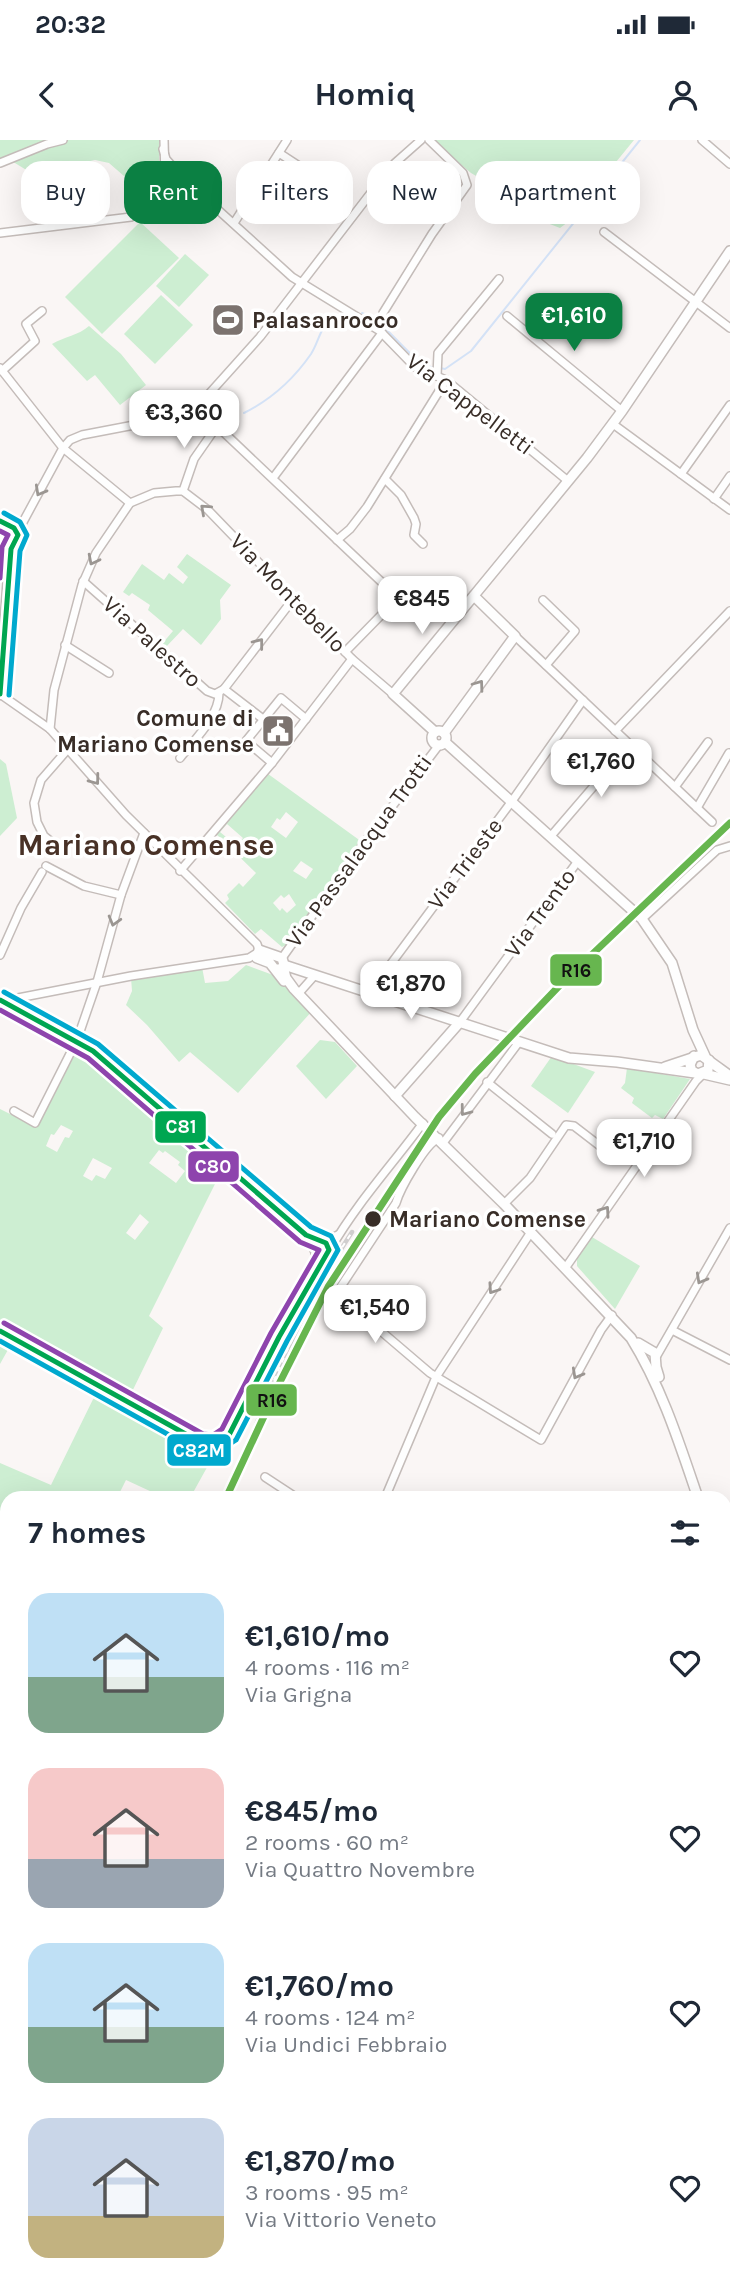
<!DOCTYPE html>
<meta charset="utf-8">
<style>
body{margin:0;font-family:Karla,sans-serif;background:#f2f2f3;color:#1f2937;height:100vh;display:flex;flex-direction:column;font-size:26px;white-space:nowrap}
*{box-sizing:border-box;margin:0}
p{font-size:23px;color:#747a83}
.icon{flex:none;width:38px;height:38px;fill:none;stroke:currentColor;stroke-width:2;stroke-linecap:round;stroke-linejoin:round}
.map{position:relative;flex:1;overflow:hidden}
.drawer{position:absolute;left:0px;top:1351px;width:732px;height:798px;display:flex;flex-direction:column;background:#fff;border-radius:21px 21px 0 0;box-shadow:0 7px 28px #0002}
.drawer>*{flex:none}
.guide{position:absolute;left:21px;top:21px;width:690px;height:63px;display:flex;gap:14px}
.price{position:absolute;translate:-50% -60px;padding:0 16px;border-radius:14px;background:#fff;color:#222;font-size:23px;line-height:46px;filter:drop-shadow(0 2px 4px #0008)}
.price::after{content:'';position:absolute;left:50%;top:42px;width:21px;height:16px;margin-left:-10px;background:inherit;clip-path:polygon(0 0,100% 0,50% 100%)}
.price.on{background:#0b8043;color:#fff}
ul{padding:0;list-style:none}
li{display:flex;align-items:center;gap:21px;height:175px;padding:0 28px}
li span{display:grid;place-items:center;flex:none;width:196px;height:140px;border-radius:21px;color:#555}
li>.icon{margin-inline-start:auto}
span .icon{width:84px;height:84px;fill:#fffc;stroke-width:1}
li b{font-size:30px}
h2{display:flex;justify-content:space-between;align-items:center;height:84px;padding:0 28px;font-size:30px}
.pill{padding:0 24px;border-radius:21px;background:#fff;box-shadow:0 7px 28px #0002;font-size:24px;line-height:63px}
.pill.on{background:#0b8043;color:#fff}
.status{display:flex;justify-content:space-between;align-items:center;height:49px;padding:0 35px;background:#fff;direction:ltr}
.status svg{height:19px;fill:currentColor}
header{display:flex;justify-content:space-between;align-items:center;height:91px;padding:0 28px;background:#fff;font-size:32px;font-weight:700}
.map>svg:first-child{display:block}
</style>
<div class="status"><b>20:32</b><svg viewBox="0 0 49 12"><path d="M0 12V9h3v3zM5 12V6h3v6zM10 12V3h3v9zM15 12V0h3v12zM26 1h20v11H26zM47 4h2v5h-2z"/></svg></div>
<header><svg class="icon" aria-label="back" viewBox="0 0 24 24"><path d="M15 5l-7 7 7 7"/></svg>Homiq<svg class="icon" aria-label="person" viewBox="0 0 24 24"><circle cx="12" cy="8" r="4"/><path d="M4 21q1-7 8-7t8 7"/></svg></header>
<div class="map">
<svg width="730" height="2149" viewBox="0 0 730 2149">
<rect width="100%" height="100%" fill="#faf6f5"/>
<g fill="#cdeed2" fill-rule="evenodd">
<path d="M0,0h159v36l-12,20 -38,-33 -14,-3 -62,14 -23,-14 -10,2z"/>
<path d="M432,0h202l-40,49 -16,15 -6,15 -12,9 -18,-7 -6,-11 -65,-37z"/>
<path d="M140,82l39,36 -77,76 -37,-37z"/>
<path d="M185,114l24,21 -30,32 -23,-21z"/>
<path d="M161,155l32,30 -38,39 -31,-30z"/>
<path d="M89,186l32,28 25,31 -26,20 -25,-30 -8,6 -35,-37c12,-7 27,-9 37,-18z"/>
<path d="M187,414l44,31 -11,15 1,19 -20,26 -18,-16 -18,19 -4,-3 12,-14 -25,-21 2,-5 -18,-12 -3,3 -6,-4 19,-28 22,16 5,-7 14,11 5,-7 -11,-10z"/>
<path d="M0,619l6,5 11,54 -17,18z"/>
<path d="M264,631l98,71 -76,103 -4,2 -21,-18 -6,5 -30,-31 4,-4 -2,-4 12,-12 4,4 13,-14 -41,-40zM286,672l12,10 -12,16 -15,-11 6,-9 3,2zM227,684l16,14 -6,8 -17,-14zM301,721l12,8 -7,10 -13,-8zM289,754l7,11 -9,8 -5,-5 -2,3 -7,-8 8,-8 3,3z"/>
<path d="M246,825l27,10 40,35 -75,83 -48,-41 -11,10 -32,-37 -21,-20 6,-14 -1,-13 71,-11 3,16 23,-2z"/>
<path d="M320,900l15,2 22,24 -31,33 -30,-33z"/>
<path d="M80,905l142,125 -73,146 14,12 -35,72 26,19 61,34 -25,45h-25l-39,-18 -9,18h-110v35l-7,-3v-67l51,22 49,-100 -86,-46 -14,25v-255l36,18zM61,985l12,6 -4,7 -4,-1 -8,15 -11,-6 5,-12 3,1zM159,1010l4,3 2,-2 15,11 -2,3 7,6 -9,12 -27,-20zM93,1018l19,10 -7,11 -9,-4 -4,6 -9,-5zM140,1074l9,8 -14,18 -9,-7z"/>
<path d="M552,916l43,16 -27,41 -37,-27z"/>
<path d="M627,928l63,11 -27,40 -8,-4 -3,3 -20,-15 2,-5 -13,-10 4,-5z"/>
<path d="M592,1097l48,29 -25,43 -38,-43v-8z"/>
<path d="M0,1448l7,3v31l-7,-3z"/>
<path d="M0,1604l7,4v37l-4,6 -3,-2z"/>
<path d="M730,1676v76l-5,7v-72z"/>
</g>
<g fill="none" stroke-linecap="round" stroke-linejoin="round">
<g stroke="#d4e2f6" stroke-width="2">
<path d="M362,173c28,10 45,48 72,55"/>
<path d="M440,228l5,1 26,-18 169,-211"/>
<path d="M244,273c28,-14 49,-33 67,-59 9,-14 8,-28 24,-36"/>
</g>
<defs>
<g id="minor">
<path d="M164,0l1,39"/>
<path d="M702,0l28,24"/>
<path d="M163,9l3,10 18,20 108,98 88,54 35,36 31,13 122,101"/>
<path d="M279,13l46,30"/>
<path d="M0,23l47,-19 16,-4"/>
<path d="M234,83l53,-83"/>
<path d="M604,92l126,96"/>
<path d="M0,93l131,-16c22,-9 22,-46 52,-38"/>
<path d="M383,173l49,-79 35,-49 -4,-12 -34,-33"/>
<path d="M507,176l115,95"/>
<path d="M0,228l63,80 67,55"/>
<path d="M2,231l33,-30 -9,-17 16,-13"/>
<path d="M437,236l1,-23 61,-74"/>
<path d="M199,265l18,21 174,165 1,9 -3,7 -44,45"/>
<path d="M190,272l24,12"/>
<path d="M613,284l117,86"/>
<path d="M681,334l49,-69"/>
<path d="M273,338l109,-145"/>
<path d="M385,339l16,16 13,23 2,6 -2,11 9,9"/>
<path d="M183,351l11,-32 23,-33"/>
<path d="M714,359l16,-23"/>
<path d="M11,387l12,-5 40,-74 7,-8 12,-5 94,-18 14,-5 9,-7 61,-68 120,-156 15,-18 26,-23"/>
<path d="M337,400l13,-11 17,-22 79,-127"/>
<path d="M83,441l124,110 8,3 9,-5 70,-91"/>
<path d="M543,460l32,31 -29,34"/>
<path d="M515,496l197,186"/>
<path d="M65,505l44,28"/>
<path d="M224,549l39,30"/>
<path d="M0,554l50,35 76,86 131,129 2,6"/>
<path d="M50,589l4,-39 28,-105 14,-32 34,-50 24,-10 22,-2h7l25,19 144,149 41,35"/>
<path d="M615,591l115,-120"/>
<path d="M180,618c14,-18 39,-41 39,-65"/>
<path d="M272,623l-26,-22 35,-43 25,21"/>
<path d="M675,647l33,-45"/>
<path d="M697,668l32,-55"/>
<path d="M551,696l79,-92"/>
<path d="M59,708l-15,-12 -7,-14 -3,-19 7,-23 27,-31"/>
<path d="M46,726l38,20 37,9"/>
<path d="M180,731l92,-108 80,-104"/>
<path d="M642,779l75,-69 13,-4"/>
<path d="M0,815l21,-47 21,-36"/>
<path d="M282,818l83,-116 74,-97"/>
<path d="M370,852l142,-191 71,-101"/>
<path d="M299,853l16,-18"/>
<path d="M0,860l93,51 213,184 18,7 14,-7"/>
<path d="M6,863l12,-5 113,-22 118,-18 8,-5"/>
<path d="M460,882l118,-161"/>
<path d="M487,942l65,52"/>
<path d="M14,971l21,12 42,-83 20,-58 24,-87 23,-62"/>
<path d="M439,998c-14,6 -39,51 -43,65l-56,85 1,9 89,76 111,67 60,-110 11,-15"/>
<path d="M443,1003l76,-101"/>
<path d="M504,1064l26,-26 36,-53 8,1 26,20"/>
<path d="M307,1096l8,16v19"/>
<path d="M566,1127l130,-186 7,-7"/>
<path d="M672,1190l58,30"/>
<path d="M0,1191l90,48 110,63c11,4 20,2 29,-7 33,-63 66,-126 102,-187 26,-45 61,-83 92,-125"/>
<path d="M656,1217l74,-129"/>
<path d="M265,1337l32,21"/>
<path d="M385,1358l51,-121 95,-145"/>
<path d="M724,1541l6,-8"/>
<path d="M0,1554l7,3"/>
<path d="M0,1877l7,-14"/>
<path d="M724,1962l6,-8"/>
<path d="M0,1970l7,5"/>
<path d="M724,2141l6,3"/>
<path d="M191,2142v7"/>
<path d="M4,2149l4,-7"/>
<path d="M116,2149l3,-7"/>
<path d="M597,2149l3,-7"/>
</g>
<g id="tertiary">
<circle cx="439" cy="598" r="7"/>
<path d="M435,592l-42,-38 194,-236 35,-47 108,-160"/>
<path d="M444,593l71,-97 -41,-40"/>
<path d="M445,602l197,177 30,44 21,67 12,26"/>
<path d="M284,825l285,93 48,4 78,11"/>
<path d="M283,826l3,12 8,11 121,128 89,87 127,134c31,50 48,104 67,160"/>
<path d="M275,829h6l3,-4 -2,-7 -23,-8 -2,8 13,5 14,18"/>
<path d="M694,916l-4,9 2,6 6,3 10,-4 1,-10"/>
<path d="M665,927l36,-12 29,21"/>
<path d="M704,934l26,6"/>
<path d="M395,956l65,-74"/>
<path d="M638,1203l17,10 1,14 3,10"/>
<path d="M724,1421l5,10 1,15"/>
<path d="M204,2142l2,7"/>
<path d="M232,2142v7"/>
</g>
<g id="secondary">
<path d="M0,381l14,7 4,7 -7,14 -11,145"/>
<path d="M0,387l5,17v11"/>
<path d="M0,1440l7,3"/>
<path d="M724,1794l6,3"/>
</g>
</defs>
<use href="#minor" stroke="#c4bcb9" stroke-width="10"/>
<use href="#tertiary" stroke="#c4bcb9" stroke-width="12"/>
<use href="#secondary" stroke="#c4bcb9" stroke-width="13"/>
<use href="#minor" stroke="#fefefe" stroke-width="7"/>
<use href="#tertiary" stroke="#fefefe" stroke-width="9"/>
<use href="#secondary" stroke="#fefefe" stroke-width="10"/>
<defs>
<path id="rail" d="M238,1334c30,-85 64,-166 114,-242"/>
</defs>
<use href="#rail" stroke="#d0cece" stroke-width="4.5"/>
<use href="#rail" stroke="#fff" stroke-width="2" stroke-dasharray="5" stroke-linecap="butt"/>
<defs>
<g id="bus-1">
<path d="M0,381l14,7 4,7 -7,14 -11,145"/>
<path d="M0,860l93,51 213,184 20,8 3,7 -50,87 -50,98 -14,9 -15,-2 -200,-111"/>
</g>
<g id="bus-2">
<path d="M0,391l8,4 -6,12 -2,31"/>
<path d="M0,870l88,48 212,184 19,8 -48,83 -49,96 -9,6 -10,-1 -199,-111"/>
</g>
<g id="bus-3">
<path d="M4,373l16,9 7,13 -7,16 -11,144"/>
<path d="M0,1201l196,109 21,2 19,-12 51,-99 51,-91 -7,-14 -20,-9 -213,-183 -94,-52"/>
</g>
</defs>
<use href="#bus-1" stroke="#fff" stroke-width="10"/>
<use href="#bus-2" stroke="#fff" stroke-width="10"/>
<use href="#bus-3" stroke="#fff" stroke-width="10"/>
<use href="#bus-1" stroke="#00a651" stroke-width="5"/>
<use href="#bus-2" stroke="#8e44ad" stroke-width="5"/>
<use href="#bus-3" stroke="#00a9ce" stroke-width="5"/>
<defs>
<path id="rail-1" d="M226,1358l54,-116 48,-95 111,-170 36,-43 86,-90 169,-161"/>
</defs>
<use href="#rail-1" stroke="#fff" stroke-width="12"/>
<use href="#rail-1" stroke="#67b64f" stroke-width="7"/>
</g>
<defs><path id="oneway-chevron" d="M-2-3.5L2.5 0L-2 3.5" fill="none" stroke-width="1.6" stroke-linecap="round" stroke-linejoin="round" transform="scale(1.75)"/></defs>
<g stroke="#9b9692">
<use href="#oneway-chevron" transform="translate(40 351) rotate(119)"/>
<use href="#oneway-chevron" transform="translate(205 369) rotate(-138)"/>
<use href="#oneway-chevron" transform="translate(93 420) rotate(117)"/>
<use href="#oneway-chevron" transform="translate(259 503) rotate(-52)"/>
<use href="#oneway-chevron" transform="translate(479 545) rotate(-54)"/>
<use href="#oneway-chevron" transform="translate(95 640) rotate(53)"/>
<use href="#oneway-chevron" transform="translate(114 781) rotate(106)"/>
<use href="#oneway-chevron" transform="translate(465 971) rotate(127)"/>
<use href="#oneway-chevron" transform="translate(605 1071) rotate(-55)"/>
<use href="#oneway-chevron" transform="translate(701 1139) rotate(119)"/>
<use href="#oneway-chevron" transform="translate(493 1149) rotate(124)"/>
<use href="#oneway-chevron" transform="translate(577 1234) rotate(119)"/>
</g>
<defs>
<symbol id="stadium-square" viewBox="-11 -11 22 22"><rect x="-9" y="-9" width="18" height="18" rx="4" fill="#7c736f" stroke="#fff"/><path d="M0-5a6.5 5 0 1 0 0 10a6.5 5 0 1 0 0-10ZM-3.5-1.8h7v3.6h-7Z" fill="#fff"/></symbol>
<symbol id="civic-square" viewBox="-11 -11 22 22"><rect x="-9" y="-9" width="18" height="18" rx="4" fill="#7c736f" stroke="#fff"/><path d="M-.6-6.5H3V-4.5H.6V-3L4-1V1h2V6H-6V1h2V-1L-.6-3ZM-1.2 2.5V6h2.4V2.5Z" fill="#fff"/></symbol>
</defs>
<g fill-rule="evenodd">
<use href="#stadium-square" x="209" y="161" width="38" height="38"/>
<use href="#civic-square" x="259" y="572" width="38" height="38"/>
</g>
<circle fill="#382d27" stroke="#fff" stroke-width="2.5" cx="373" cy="1079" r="9"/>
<g text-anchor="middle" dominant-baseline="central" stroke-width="7" stroke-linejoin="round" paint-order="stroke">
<g font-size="23" font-weight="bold" fill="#382d27" stroke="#fff" text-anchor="start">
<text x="252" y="180">Palasanrocco</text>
<text x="254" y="578" text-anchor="end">Comune di<tspan x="254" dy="26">Mariano Comense</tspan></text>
</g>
<g font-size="23" fill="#382d27" stroke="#fff">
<text transform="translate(470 264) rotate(37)">Via Cappelletti</text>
<text transform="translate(288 453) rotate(46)">Via Montebello</text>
<text transform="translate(152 502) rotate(42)">Via Palestro</text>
<text transform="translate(359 711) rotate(-54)">Via Passalacqua Trotti</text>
<text transform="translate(465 724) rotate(-53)">Via Trieste</text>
<text transform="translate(540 773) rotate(-54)">Via Trento</text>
</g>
<g font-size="23" font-weight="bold" fill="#382d27" stroke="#fff" text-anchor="start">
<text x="389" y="1079">Mariano Comense</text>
</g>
<g font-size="30" font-weight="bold" fill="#483126" stroke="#fff">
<text x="146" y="705">Mariano Comense</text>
</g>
</g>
<g stroke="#fff" stroke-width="2.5">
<rect x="549" y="813" width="54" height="34" rx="7" fill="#67b64f"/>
<rect x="154" y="970" width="53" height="34" rx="7" fill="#00a651"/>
<rect x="187" y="1010" width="53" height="33" rx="7" fill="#8e44ad"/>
<rect x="245" y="1243" width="53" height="34" rx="7" fill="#67b64f"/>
<rect x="166" y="1293" width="66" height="34" rx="7" fill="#00a9ce"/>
</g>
<g font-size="19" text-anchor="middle" font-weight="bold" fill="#fff">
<text x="181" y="993">C81</text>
<text x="213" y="1033">C80</text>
<text x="199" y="1317">C82M</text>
</g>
<g font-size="19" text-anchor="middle" font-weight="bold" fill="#111">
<text x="576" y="837">R16</text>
<text x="272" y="1267">R16</text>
</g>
</svg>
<b class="price on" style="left:574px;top:213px">€1,610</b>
<b class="price" style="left:184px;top:310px">€3,360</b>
<b class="price" style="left:422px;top:496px">€845</b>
<b class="price" style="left:601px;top:659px">€1,760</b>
<b class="price" style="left:411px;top:881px">€1,870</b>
<b class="price" style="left:644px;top:1039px">€1,710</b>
<b class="price" style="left:375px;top:1205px">€1,540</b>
<div class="guide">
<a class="pill">Buy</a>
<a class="pill on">Rent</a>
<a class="pill">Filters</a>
<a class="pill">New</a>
<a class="pill">Apartment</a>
</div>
<section class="drawer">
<h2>7 homes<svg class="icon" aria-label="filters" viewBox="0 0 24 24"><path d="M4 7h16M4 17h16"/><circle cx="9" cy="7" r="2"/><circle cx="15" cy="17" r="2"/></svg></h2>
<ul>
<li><span style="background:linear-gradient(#bfe0f5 60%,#7fa58c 0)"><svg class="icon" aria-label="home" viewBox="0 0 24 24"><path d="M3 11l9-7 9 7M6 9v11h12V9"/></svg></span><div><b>€1,610/mo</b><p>4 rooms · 116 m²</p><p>Via Grigna</p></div><svg class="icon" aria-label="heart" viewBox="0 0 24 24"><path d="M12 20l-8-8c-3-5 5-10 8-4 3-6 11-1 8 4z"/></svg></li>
<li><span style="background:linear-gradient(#f6c9c9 65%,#9aa5b1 0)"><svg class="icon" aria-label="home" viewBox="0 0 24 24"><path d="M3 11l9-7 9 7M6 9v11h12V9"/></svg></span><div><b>€845/mo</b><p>2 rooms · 60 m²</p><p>Via Quattro Novembre</p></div><svg class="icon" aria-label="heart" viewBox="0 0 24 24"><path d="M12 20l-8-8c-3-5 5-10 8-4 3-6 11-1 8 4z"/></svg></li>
<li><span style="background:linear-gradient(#bfe0f5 60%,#7fa58c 0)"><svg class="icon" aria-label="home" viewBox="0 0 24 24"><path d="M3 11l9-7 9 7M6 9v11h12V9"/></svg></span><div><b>€1,760/mo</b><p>4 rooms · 124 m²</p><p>Via Undici Febbraio</p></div><svg class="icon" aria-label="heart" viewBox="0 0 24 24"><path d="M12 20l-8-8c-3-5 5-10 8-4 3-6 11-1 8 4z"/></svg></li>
<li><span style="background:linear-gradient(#c9d6e8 70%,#c2b280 0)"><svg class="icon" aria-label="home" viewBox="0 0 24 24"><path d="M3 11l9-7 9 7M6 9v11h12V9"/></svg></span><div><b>€1,870/mo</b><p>3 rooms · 95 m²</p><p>Via Vittorio Veneto</p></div><svg class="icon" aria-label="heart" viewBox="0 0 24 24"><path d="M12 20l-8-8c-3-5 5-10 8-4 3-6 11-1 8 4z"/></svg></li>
</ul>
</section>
</div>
